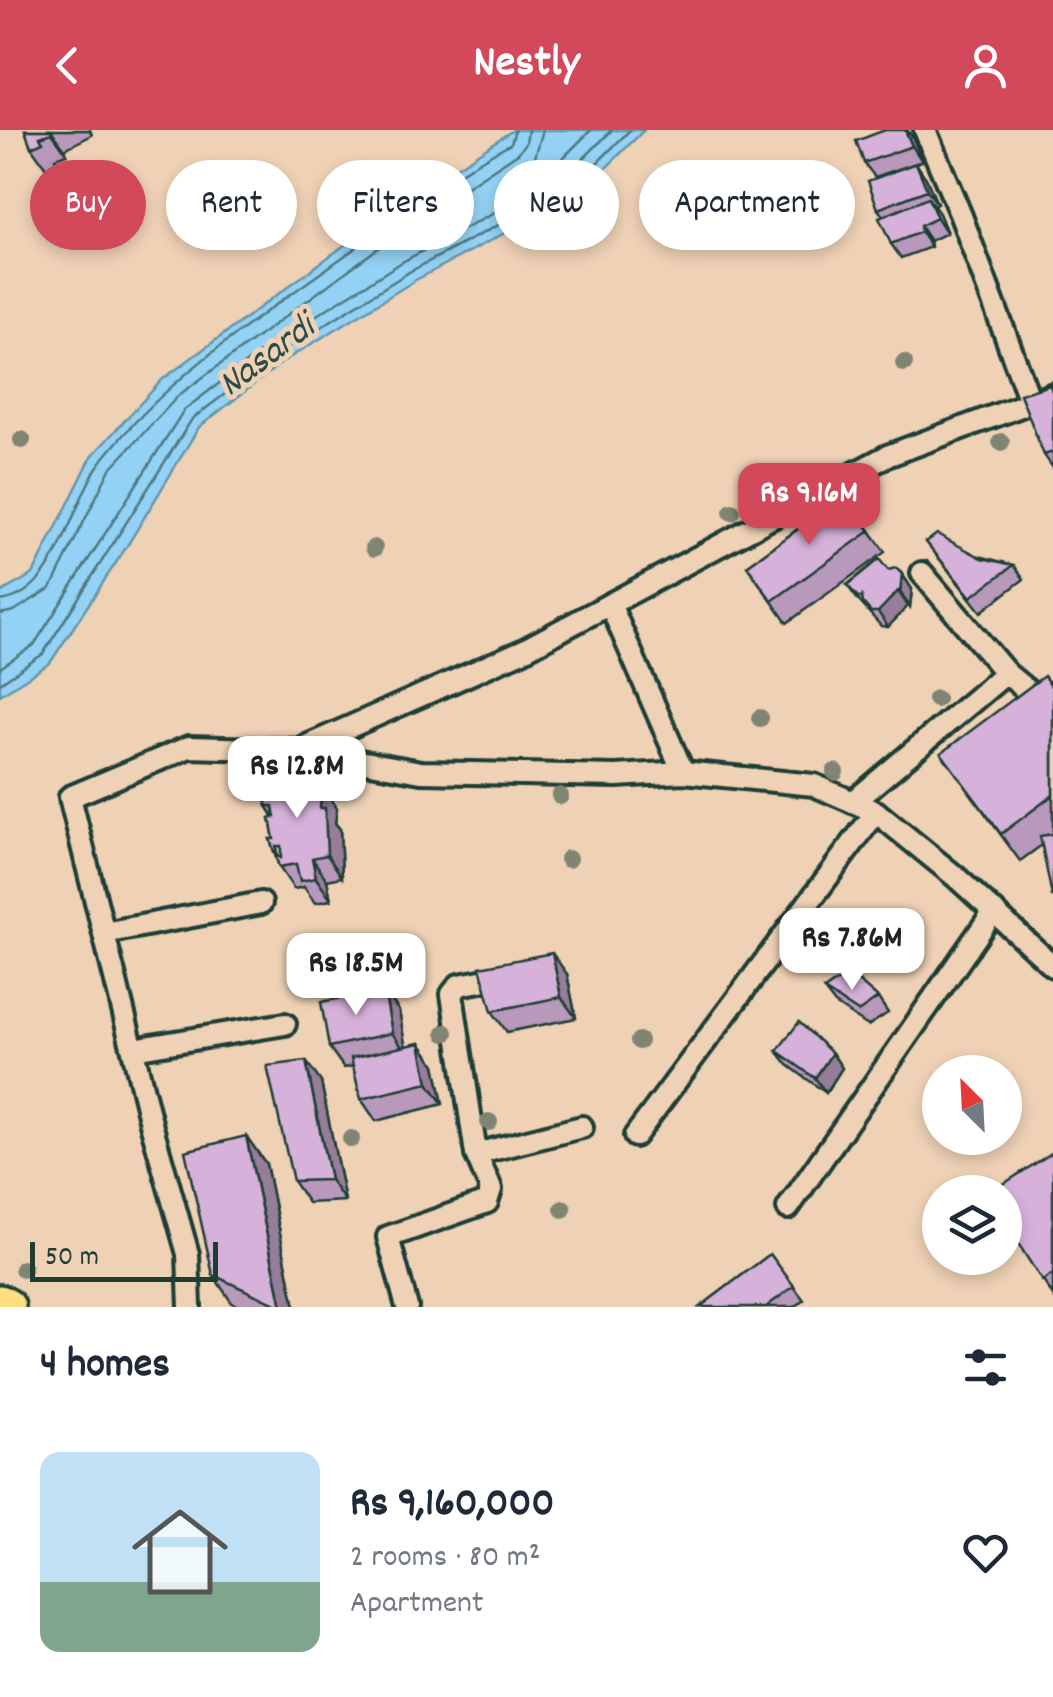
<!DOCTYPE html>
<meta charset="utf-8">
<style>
body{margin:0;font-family:Dekko,sans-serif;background:#f6f6f7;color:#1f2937;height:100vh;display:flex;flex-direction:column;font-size:38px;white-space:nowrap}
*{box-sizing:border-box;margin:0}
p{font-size:32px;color:#747a83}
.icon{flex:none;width:55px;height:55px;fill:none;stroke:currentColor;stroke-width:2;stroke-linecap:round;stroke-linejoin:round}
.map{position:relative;height:1177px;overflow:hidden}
.drawer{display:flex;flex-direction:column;background:#fff;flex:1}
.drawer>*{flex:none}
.guide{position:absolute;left:30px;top:30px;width:995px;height:90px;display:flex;gap:20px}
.needle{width:65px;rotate:336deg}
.buttons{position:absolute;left:922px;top:925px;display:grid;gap:20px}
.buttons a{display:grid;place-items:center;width:100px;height:100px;border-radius:50%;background:#fff;box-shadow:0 5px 15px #0003;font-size:50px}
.scale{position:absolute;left:30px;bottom:25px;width:188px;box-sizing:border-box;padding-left:10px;border:5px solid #1f3d34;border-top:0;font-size:28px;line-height:35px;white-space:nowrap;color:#1f3d34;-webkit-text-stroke:8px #efd2b6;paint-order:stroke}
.price{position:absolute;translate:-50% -85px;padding:0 22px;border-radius:20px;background:#fff;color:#222;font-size:32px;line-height:65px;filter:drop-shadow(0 2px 5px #0008)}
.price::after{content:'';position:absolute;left:50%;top:60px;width:30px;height:22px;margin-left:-15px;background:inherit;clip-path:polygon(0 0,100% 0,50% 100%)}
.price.current{background:#d1495b;color:#fff}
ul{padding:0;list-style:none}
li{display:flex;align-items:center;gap:30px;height:250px;padding:0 40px}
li+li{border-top:2px solid #e0e1e3}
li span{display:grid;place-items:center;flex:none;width:280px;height:200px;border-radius:20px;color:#555}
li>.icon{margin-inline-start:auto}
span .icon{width:120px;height:120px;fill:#fffc;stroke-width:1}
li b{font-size:42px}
h2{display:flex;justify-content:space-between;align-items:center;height:120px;padding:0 40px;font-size:42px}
.tag{padding:0 35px;border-radius:45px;background:#fff;box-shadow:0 5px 15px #0003;font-size:35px;line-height:90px}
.tag.current{background:#d1495b;color:#fff}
header{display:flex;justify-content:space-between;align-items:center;height:130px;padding:0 40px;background:#d1495b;color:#fff;font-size:45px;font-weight:700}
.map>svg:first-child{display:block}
</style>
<header><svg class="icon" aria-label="back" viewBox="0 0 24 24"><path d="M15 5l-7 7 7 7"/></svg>Nestly<svg class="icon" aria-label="person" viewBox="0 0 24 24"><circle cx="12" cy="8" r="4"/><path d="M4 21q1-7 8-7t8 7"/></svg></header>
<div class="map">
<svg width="1053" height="1177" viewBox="0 0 1053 1177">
<rect width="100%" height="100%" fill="#efd2b6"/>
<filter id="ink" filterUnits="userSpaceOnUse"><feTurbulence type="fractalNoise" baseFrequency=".01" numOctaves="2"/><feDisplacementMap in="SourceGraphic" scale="20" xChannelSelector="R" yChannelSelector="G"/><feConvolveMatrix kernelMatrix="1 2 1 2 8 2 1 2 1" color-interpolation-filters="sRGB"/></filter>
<g filter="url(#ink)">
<path fill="#94d2f5" stroke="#6596a8" stroke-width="2.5" d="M513,0h131l-62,62 -168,89 -130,80 -85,66 -72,119 -77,117 -50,32v-102l33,-19 59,-118 71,-77 236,-174z"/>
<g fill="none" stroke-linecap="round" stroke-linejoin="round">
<g stroke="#4e7981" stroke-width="2.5">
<path d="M543,0l-8,27 -35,25 1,8 58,-28 32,-32"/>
<path d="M0,471c59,-6 71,-102 103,-142 66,-84 158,-143 244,-205 53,-38 106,-80 164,-111l4,-13"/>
<path d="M0,484l14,-3 37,-23 59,-119 69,-74 233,-172 106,-70 8,-10 2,-13"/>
<path d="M0,538l34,-23 150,-235 88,-67 130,-81 166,-88 44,-44"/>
<path d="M0,553l43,-29 149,-235 87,-66 130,-81 167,-88 54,-54"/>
</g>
<defs>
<g id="minor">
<path d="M925,0l36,86 69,185"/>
<path d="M610,474l73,168"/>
<path d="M1006,543l35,29 12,-9"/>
<path d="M300,619l222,-98 365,-195 166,-62"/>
<path d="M853,672l153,-129 -84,-100"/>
<path d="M104,803l157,-30"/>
<path d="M133,919l152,-25"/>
<path d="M635,1006l241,-324"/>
<path d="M476,1024l106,-27"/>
<path d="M788,1078l206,-297"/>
<path d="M190,1177l-2,-53 -36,-127 -82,-330 119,-50 109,3 123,22 195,4 67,-4 131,13 62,27 80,65 97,89"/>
<path d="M407,1177l-19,-70 99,-35 4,-13 -15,-35 -24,-160 7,-9 49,-9"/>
</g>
<path id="trunk" d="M0,1173l7,4"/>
</defs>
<use href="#minor" stroke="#1f3d34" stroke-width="28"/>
<use href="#trunk" stroke="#1f3d34" stroke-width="42"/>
<use href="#minor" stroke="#efd2b6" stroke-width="20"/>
<use href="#trunk" stroke="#fddf80" stroke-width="35"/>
</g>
<g fill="#808472">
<circle cx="904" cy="233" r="9"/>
<circle cx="22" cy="310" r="9"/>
<circle cx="1001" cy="312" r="9"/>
<circle cx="732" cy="382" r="9"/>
<circle cx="374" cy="418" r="9"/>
<circle cx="936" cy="569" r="9"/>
<circle cx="760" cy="588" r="9"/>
<circle cx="835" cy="642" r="9"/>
<circle cx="560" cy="666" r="9"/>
<circle cx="568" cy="729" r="9"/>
<circle cx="445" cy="903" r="9"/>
<circle cx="639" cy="911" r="9"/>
<circle cx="489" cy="992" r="9"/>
<circle cx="351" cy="1009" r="9"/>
<circle cx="563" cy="1079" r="9"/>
<circle cx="23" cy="1139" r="9"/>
</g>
<g fill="#b899bc" stroke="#1f3d34" stroke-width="2.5" fill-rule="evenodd">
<path d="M25,0h65l2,5 -27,14 2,5 -12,4 3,6 -12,4 -15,-21z"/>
<path d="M885,0h22l6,8 9,23 -47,16 -11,-14z"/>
<path d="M926,48l11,26 -4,2 14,27 -17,8 1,6 -30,11 -10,-14 -8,-28 -5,-7z"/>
<path d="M1050,255l3,4v79l-9,-13z"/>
<path d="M845,365l40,57 -98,71 -40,-57z"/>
<path d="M926,412l88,23 10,14 -43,33z"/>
<path d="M888,440l14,4 10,15 -2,18 -2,-1 -20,21 -7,-1 -23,-26 -11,-15z"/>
<path d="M1053,559v207l-11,-51 -22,16 -79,-108z"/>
<path d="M313,639l15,21 1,6 8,12 -2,15 5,6 2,48 -15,3 4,20 -16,3 -11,-16 -10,2 -15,-22 -9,-28h4l-4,-21 4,-1 -7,-11 -2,-9 5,-2 -3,-18zM276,716h5v12l-4,-2z"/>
<path d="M567,844l9,44 -69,14 -15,-21z"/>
<path d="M384,860l15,21 6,35 15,-3 15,22 8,39 -67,17 -15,-22 -8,-33 -9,2 -15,-21z"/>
<path d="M824,860l54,8 10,15 -20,13 -33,-22z"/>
<path d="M777,921l55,2 10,15 -16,25 -38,-28z"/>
<path d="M321,952l24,119 -37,2 -15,-22z"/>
<path d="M246,1006l20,28 29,143h-54l-9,-4 -19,-28z"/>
<path d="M1053,1022v144l-48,-73z"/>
<path d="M770,1124l34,46 -9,7h-95z"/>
</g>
<g fill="#967d99" stroke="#1f3d34" stroke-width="2.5">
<path d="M51,0l14,19 2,5 -15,-21z"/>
<path d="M905,0h2l6,8 9,23 -10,-15z"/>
<path d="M916,33l10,15 11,26 -10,-14z"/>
<path d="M928,68l11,15 8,20 -10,-15z"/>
<path d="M920,96l10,15 1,6 -10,-15z"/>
<path d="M902,444l10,15 -2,18 -10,-15z"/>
<path d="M898,461l10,15 -20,21 -10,-15z"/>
<path d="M313,639l15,21 1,6 8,12 -2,15 5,6 2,48 -15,-22z"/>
<path d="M312,728l15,22 4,20 -15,-22z"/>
<path d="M552,823l15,21 9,44 -15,-21z"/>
<path d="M384,860l15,21 8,43 -15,-21z"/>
<path d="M420,913l15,22 8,39 -15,-21z"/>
<path d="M832,923l10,15 -16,25 -11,-15z"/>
<path d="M306,931l15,21 24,119 -15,-21z"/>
<path d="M246,1006l20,28 29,143h-13z"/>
</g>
<g fill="#d6b2db" stroke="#1f3d34" stroke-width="2.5" fill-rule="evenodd">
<path d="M25,0h26l1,3 -12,4 3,5 -12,5z"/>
<path d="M885,0h20l7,16 -48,17 -8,-22z"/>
<path d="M916,33l11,27 -49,19 -10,-28z"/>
<path d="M928,68l9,20 -17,8 1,6 -30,12 -12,-26z"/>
<path d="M1050,255l3,9v58l-9,3 -24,-61z"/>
<path d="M845,365l25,36 -98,70 -25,-35z"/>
<path d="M937,404l45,24 32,7 -43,32 -45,-55z"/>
<path d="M879,429l9,11 8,-2 6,6 -2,18 -2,-1 -20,21h-7l-8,-9 -1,-7 -3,2 -12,-13z"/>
<path d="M1044,546l9,13v106l-52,39 -60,-81z"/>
<path d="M313,639l3,18 6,-1 -2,22h5l2,47 -15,3 4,20 -16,3 -4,-17 -17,3 -9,-28h4l-4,-21 5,-1 -2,-11h-6l-2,-9 5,-2 -3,-18zM276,716h5v12l-4,-2z"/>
<path d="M1053,704v62h-1l-12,-60z"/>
<path d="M552,823l9,44 -69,14 -12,-44z"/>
<path d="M849,843l29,25 -20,14 -34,-22z"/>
<path d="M384,860l8,43 -63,14 -8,-45z"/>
<path d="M799,892l33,31 -17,25 -38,-27z"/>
<path d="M420,913l8,40 -67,16 -10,-41z"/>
<path d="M306,931l24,119 -37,1 -26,-115z"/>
<path d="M246,1006l36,171 -69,-32 -28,-124z"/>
<path d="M1053,1022v122l-11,7 -37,-58v-31h-14z"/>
<path d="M770,1124l24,32 -28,21h-66z"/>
</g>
</g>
<g text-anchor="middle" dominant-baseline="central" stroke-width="10" stroke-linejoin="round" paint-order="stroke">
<g font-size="38" font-style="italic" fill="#2b4c47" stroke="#efd2b6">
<text transform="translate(268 228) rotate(-37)">Nasardi</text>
</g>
</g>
</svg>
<div class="buttons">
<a><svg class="needle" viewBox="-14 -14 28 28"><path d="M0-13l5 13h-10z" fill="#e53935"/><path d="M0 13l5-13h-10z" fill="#747a83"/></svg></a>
<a><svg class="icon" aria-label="layers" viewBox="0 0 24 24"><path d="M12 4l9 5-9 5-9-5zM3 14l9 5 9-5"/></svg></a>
</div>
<div class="scale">50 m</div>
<b class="price current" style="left:809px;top:418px">Rs 9.16M</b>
<b class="price" style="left:297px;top:691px">Rs 12.8M</b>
<b class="price" style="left:852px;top:863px">Rs 7.86M</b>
<b class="price" style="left:356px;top:888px">Rs 18.5M</b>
<div class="guide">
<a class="tag current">Buy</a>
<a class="tag">Rent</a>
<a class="tag">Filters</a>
<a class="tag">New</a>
<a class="tag">Apartment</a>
</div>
</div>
<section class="drawer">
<h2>4 homes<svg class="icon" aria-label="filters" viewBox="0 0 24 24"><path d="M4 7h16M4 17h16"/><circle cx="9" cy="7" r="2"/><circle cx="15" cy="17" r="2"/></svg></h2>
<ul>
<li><span style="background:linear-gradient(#bfe0f5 65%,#7fa58c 0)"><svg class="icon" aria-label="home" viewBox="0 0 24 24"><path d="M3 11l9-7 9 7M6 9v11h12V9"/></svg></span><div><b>Rs 9,160,000</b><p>2 rooms · 80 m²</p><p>Apartment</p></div><svg class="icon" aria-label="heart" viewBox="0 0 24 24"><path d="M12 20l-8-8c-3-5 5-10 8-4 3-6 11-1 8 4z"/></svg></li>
</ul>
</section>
